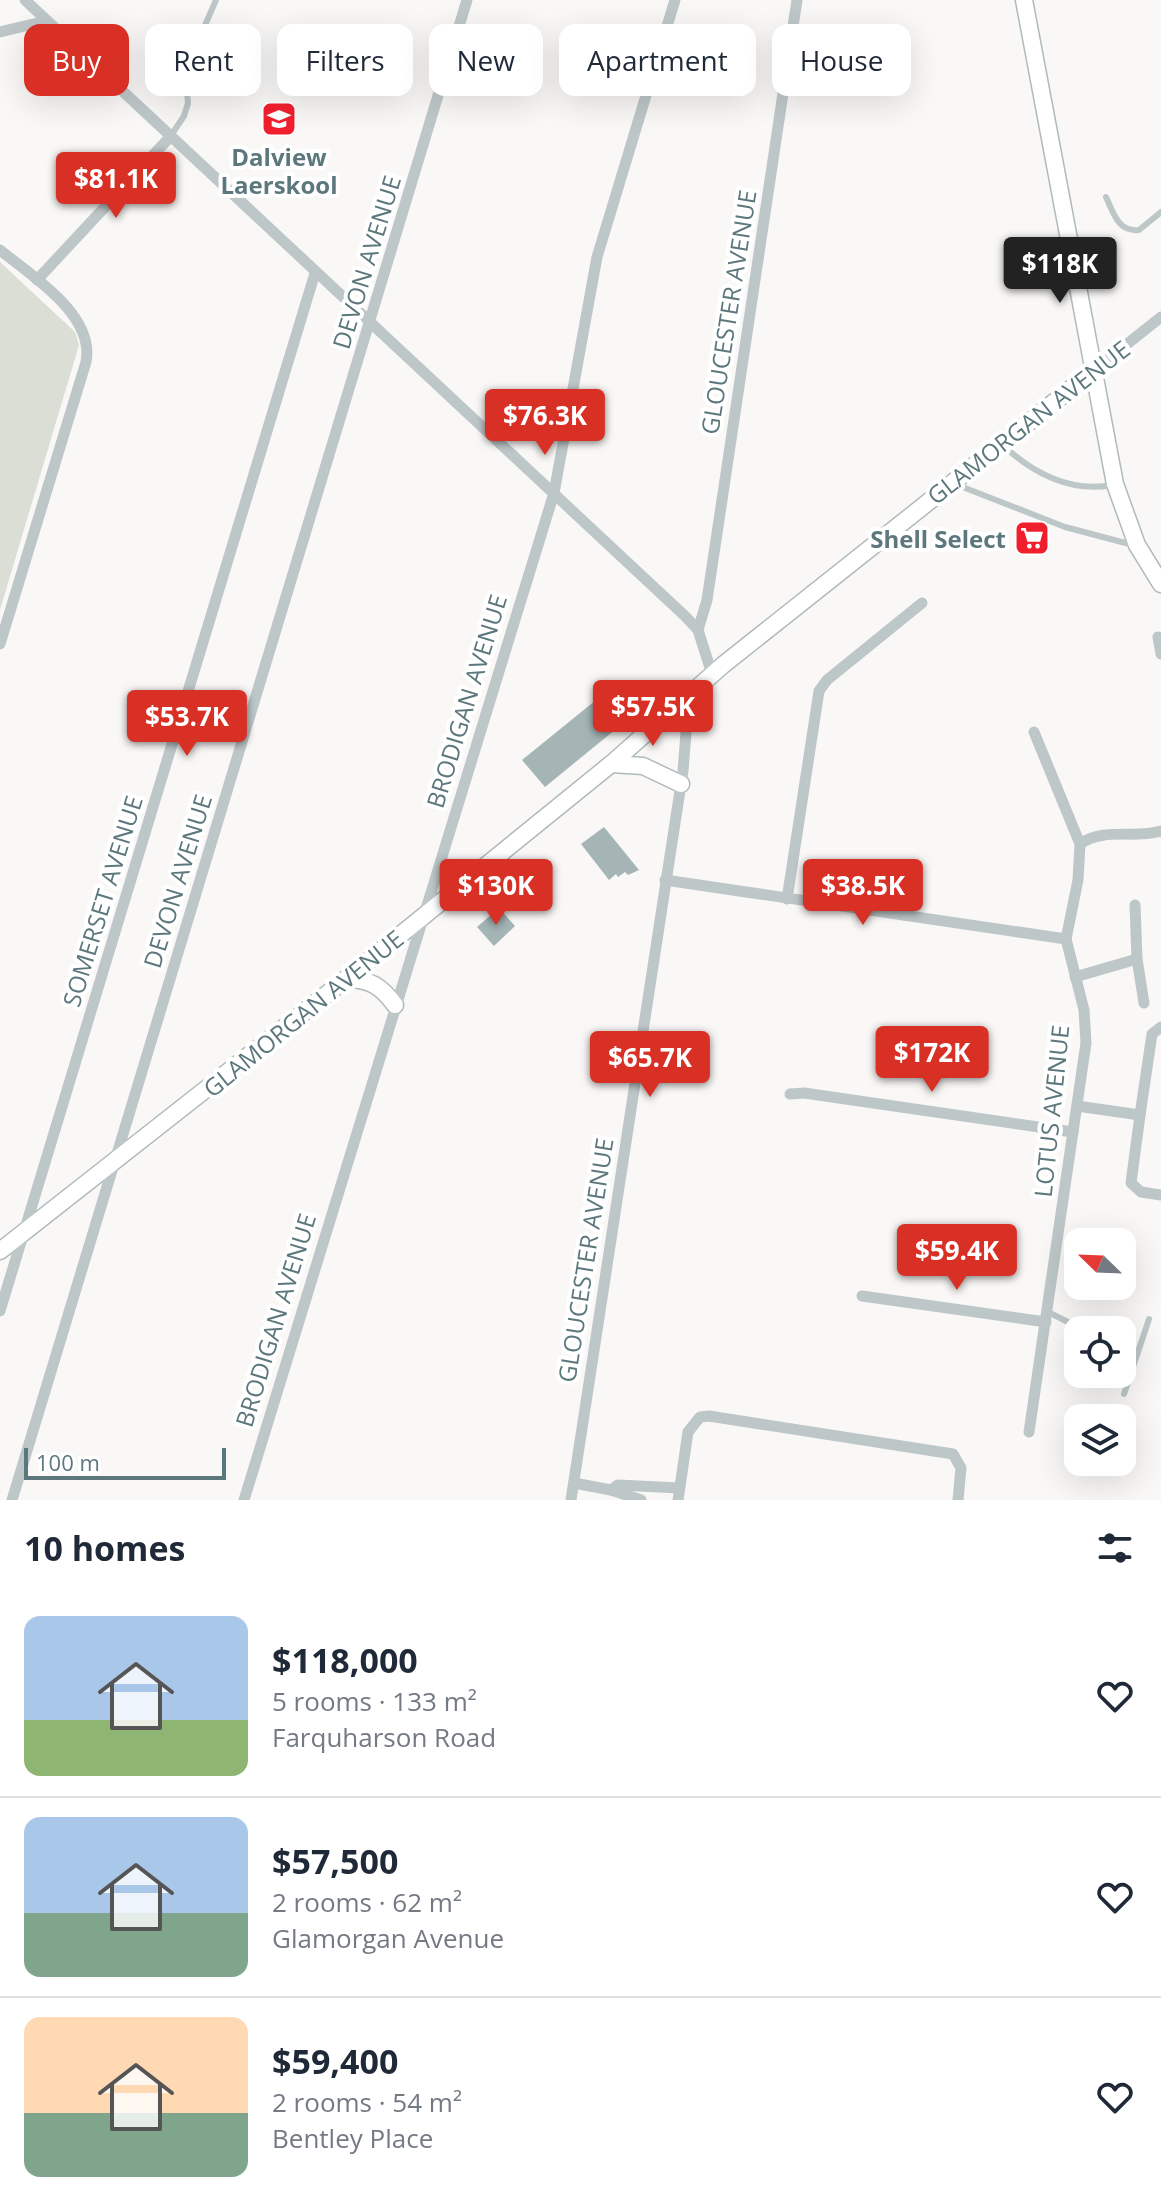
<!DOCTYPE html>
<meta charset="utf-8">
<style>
body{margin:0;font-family:"Open Sans",sans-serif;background:#f6f6f7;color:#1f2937;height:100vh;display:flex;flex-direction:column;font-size:30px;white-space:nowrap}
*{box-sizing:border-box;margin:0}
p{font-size:26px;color:#747a83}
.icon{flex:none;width:44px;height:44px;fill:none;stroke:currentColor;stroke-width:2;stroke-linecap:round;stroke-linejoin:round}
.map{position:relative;height:1500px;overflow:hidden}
.sheet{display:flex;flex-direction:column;background:#fff;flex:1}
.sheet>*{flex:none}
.banner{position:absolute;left:24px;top:24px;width:1114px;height:72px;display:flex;gap:16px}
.needle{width:52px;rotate:293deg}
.buttons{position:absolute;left:1064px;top:1228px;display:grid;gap:16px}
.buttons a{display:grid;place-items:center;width:72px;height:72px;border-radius:16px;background:#fff;box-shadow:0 8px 32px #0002;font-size:40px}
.scale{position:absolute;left:24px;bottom:20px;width:202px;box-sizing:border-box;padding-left:8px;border:4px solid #5d787d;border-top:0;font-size:22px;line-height:28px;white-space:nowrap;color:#5d787d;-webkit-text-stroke:6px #fff;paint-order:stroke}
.price{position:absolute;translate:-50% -68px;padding:0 18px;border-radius:8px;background:#d93025;color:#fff;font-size:26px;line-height:52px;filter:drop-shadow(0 2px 4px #0008)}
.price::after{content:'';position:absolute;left:50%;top:48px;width:24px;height:18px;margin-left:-12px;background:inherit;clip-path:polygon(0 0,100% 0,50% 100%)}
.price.on{background:#222;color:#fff}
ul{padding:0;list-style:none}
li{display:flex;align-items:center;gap:24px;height:200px;padding:0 24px}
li+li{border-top:2px solid #e0e1e3}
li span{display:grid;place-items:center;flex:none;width:224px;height:160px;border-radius:16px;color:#555}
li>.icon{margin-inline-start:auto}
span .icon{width:96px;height:96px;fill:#fffc;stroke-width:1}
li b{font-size:34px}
h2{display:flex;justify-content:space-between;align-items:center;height:96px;padding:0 24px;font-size:34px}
.pill{padding:0 28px;border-radius:16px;background:#fff;box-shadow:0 8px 32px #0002;font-size:28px;line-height:72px}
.pill.on{background:#d93025;color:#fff}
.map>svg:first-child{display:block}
</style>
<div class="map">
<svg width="1161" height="1500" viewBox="0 0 1161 1500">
<rect width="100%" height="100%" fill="#f9f8f6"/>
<path fill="#dbded5" d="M0,262l75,70 4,13 -79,265z"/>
<g fill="#a5b5b6">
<path d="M596,700l20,29 -71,58 -23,-27z"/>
<path d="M604,827l35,43 -11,5 -3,-3 -7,5 -2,-3 -7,6 -28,-36z"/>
<path d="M499,908l16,18 -21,20 -17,-19z"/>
</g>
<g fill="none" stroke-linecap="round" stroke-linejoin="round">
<defs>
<g id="secondary">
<path d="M1024,0l91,484 22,61 24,39"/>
<path d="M611,764l32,2 38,18"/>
<path d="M346,979c24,0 35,7 49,26"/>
<path d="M0,1251l346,-272 265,-215 112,-99 369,-293"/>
</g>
</defs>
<use href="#secondary" stroke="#aebabc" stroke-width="19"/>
<g stroke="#bec7c8" stroke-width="6">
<path d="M170,137l14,-21 4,-13 -3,-32 31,-71"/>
<path d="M1106,197c8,17 12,35 33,33l22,-18"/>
<path d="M1003,445c29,28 68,48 109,40"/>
<path d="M955,484l110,43 68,18"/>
<path d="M1048,1312l36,18"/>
<path d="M1122,1347l15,7"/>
<path d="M1124,1394l25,-75"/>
</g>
<g stroke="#bec7c8" stroke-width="11">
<path d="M25,0l661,617 12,13 14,44"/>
<path d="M0,32l46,-11"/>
<path d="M0,250c33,27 95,65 86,112l-86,282"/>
<path d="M37,280l133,-143"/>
<path d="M1092,372l69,-55"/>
<path d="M698,630l9,-30 90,-600"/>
<path d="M1158,637l3,17"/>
<path d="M1080,844c24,-17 54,-5 81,-13"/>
<path d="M665,880l401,59"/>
<path d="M787,899l32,-208 8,-11 95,-77"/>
<path d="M1135,905l2,54 7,44"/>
<path d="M1075,977l62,-18"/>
<path d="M790,1094l14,-1 269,39"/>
<path d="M1077,1106l63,9 12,-81 9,-7"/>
<path d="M1140,1115l-9,68 10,9 20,3"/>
<path d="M862,1296l184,26"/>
<path d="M0,1311l315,-1038"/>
<path d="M1029,1432l57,-389 -2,-33 -18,-71 12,-59 2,-36 -46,-112"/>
<path d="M574,1483l37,7 30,10"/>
<path d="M611,1490l7,-5 61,3"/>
<path d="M12,1500l455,-1500"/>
<path d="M244,1500l310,-1007 43,-236 78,-257"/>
<path d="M571,1500l112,-729 6,-76"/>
<path d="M678,1500l10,-68 12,-15 9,-1 244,38 8,14 -3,32"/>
</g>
<use href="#secondary" stroke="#fff" stroke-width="16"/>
</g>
<defs>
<symbol id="school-square" viewBox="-11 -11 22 22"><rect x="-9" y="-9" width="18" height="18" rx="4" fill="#f01f2e" stroke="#fff"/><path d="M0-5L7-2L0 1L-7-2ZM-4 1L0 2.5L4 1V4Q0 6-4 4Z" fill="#fff"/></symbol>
<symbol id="supermarket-square" viewBox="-11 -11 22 22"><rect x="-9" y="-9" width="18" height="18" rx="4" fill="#f01f2e" stroke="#fff"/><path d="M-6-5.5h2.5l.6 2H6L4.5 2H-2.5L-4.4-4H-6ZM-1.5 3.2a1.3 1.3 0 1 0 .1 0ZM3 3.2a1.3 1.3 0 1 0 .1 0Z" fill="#fff"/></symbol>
</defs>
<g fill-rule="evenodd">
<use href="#school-square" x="259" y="99" width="40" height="40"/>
<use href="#supermarket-square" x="1012" y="518" width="40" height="40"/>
</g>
<g text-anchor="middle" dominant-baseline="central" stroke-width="8" stroke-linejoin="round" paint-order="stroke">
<g font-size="24" font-weight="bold" fill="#5d787d" stroke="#fff">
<text x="279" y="156">Dalview<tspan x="279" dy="28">Laerskool</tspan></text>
<text x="1006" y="538" text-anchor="end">Shell Select</text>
</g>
<g font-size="24" fill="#5d787d" stroke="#fff">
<text transform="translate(366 262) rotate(-73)">DEVON AVENUE</text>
<text transform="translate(728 312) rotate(-81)">GLOUCESTER AVENUE</text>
<text transform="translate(1028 422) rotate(-38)">GLAMORGAN AVENUE</text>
<text transform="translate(466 701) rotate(-73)">BRODIGAN AVENUE</text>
<text transform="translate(177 881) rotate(-73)">DEVON AVENUE</text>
<text transform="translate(102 901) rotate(-73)">SOMERSET AVENUE</text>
<text transform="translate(303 1013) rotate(-39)">GLAMORGAN AVENUE</text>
<text transform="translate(1051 1111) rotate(-84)">LOTUS AVENUE</text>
<text transform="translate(585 1260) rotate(-81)">GLOUCESTER AVENUE</text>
<text transform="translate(275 1320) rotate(-73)">BRODIGAN AVENUE</text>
</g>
</g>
</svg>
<div class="buttons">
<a><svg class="needle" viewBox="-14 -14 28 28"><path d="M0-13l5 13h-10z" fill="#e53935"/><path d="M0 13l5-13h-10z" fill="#747a83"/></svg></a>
<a><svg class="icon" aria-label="locate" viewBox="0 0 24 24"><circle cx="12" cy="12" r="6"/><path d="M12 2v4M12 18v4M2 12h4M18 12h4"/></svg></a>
<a><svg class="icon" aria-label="layers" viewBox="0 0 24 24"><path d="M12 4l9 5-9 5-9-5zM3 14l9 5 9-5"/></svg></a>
</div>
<div class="scale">100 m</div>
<b class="price" style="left:116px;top:220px">$81.1K</b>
<b class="price on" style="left:1060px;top:305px">$118K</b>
<b class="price" style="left:545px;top:457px">$76.3K</b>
<b class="price" style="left:653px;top:748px">$57.5K</b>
<b class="price" style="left:187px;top:758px">$53.7K</b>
<b class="price" style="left:496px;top:927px">$130K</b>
<b class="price" style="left:863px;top:927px">$38.5K</b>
<b class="price" style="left:932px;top:1094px">$172K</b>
<b class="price" style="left:650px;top:1099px">$65.7K</b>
<b class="price" style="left:957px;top:1292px">$59.4K</b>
<div class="banner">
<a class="pill on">Buy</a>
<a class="pill">Rent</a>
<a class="pill">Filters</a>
<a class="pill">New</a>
<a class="pill">Apartment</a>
<a class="pill">House</a>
</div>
</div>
<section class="sheet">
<h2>10 homes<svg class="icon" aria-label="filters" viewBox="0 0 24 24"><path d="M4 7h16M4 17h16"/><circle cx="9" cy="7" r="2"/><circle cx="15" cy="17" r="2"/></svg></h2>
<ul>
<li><span style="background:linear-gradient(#a9c7e8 65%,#8fb573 0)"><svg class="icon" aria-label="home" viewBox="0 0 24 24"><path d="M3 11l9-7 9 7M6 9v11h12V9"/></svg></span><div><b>$118,000</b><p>5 rooms · 133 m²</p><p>Farquharson Road</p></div><svg class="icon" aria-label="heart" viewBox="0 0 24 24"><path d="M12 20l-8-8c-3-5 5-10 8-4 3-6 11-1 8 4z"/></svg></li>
<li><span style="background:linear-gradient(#a9c7e8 60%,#7fa58c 0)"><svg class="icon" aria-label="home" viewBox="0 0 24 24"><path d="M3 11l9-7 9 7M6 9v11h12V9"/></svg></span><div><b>$57,500</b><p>2 rooms · 62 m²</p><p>Glamorgan Avenue</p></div><svg class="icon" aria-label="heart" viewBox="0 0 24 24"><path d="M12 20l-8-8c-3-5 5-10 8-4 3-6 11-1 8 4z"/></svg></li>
<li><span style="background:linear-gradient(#ffd9b3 60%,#7fa58c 0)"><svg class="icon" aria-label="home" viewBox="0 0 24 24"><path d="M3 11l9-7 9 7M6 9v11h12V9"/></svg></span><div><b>$59,400</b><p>2 rooms · 54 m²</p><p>Bentley Place</p></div><svg class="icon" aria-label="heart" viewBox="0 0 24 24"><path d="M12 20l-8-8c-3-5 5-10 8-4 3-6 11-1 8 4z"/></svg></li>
</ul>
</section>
